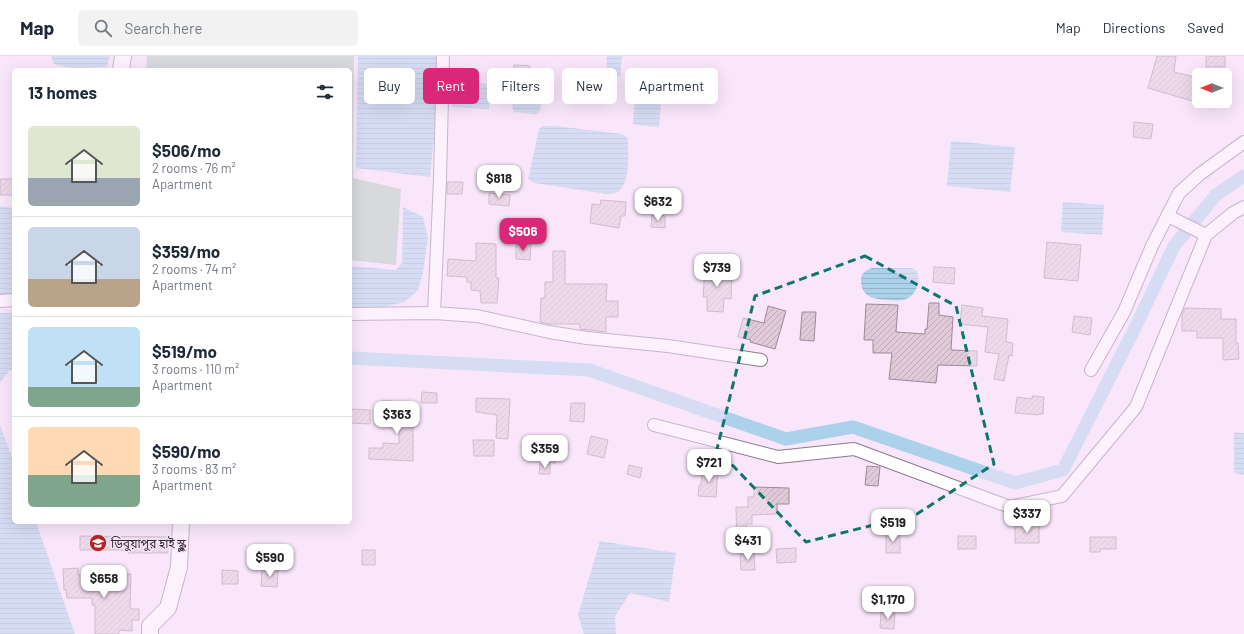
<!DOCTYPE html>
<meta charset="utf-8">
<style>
body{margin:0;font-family:Barlow,"Noto Sans Bengali",sans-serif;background:#f2f2f3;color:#1f2937;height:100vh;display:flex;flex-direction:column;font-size:15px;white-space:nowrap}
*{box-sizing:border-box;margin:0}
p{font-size:13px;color:#747a83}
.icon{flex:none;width:22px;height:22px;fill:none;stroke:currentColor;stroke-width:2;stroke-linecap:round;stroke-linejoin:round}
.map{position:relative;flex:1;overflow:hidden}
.sheet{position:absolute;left:12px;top:12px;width:340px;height:456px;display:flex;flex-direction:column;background:#fff;border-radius:6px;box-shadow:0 4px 16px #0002}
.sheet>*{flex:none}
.guide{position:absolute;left:364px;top:12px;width:380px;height:36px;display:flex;gap:8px}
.needle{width:26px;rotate:270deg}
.controls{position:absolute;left:1192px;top:12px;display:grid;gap:8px}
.controls a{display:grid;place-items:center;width:40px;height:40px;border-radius:6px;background:#fff;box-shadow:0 4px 16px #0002;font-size:20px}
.price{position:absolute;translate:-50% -34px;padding:0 9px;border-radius:8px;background:#fff;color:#222;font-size:13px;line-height:26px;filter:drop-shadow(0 1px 2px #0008)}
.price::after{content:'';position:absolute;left:50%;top:24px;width:12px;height:9px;margin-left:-6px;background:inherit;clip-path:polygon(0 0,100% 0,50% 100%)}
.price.selected{background:#db2777;color:#fff}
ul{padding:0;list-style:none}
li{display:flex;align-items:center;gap:12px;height:100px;padding:0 16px}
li+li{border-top:1px solid #e0e1e3}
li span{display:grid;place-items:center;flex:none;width:112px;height:80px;border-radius:6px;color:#555}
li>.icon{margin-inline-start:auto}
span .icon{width:48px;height:48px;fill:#fffc;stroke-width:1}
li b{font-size:17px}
h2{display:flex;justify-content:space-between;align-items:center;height:48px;padding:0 16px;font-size:17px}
.pill{padding:0 14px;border-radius:6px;background:#fff;box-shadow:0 4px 16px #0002;font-size:14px;line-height:36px}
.pill.selected{background:#db2777;color:#fff}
header{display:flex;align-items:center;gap:24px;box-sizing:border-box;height:56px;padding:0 20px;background:#fff;border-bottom:1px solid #e0e1e3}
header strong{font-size:19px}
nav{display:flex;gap:22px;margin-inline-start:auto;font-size:14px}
.search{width:280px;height:36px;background:#f2f2f3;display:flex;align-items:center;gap:10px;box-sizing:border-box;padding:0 14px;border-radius:6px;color:#747a83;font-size:15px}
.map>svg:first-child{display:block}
</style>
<header>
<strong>Map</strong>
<div class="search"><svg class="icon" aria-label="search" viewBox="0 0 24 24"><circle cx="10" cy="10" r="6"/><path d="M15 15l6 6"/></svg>Search here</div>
<nav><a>Map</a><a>Directions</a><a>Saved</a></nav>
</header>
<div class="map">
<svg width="1244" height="578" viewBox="0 0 1244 578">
<defs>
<pattern id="water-rules" width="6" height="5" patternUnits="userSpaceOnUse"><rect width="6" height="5" fill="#acd1eb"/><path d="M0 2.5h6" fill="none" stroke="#94b4ca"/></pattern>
<pattern id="building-hatch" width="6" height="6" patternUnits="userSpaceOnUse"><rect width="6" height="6" fill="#e0c9d8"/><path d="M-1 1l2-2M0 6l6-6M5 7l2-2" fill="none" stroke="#c0adba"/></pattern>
</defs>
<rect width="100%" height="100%" fill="#f9e6fb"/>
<path fill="#adcbb6" d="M147,0h207l-1,122 48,11 -5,76 -46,-5v-190h-204z"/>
<g fill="url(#water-rules)">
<path d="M51,0h59l-3,11c-18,1 -37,4 -54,-4z"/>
<path d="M358,0h80c1,40 -4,81 -8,121l-74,-9z"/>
<path d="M607,0h15l-2,21 -14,-2z"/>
<path d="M453,26l37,2 -1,25 -37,-2z"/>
<path d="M640,31l19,1 3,4 -3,35 -21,-2 -5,-1 2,-32 1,-4z"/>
<path d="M515,34l25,2 2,6 -2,13 -4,3 -22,-2c-3,-5 -1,-17 1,-22z"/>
<path d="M542,70h14l66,8 4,2 2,3c0,14 3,42 -9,52 -3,3 -8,2 -12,3l-73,-11 -6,-4 1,-4 9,-42 1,-4z"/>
<path d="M951,85l64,6 -5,45 -63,-6z"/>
<path d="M1063,146l41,3 -2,30 -41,-3z"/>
<path d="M0,150l9,1 4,2 1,3v83l-14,2z"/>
<path d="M403,151l20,10 5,20 -5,36 -5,17 -13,12 -36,8h-19v-44l46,4 6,-7z"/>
<path d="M872,212h40l5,3c4,11 -1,26 -14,29 -5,1 -11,0 -16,0 -14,-1 -26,-3 -26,-20 0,-7 5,-10 11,-12z"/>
<path d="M14,257v56l-5,2 -9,12v-70z"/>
<path d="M0,369l14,37v60h22l39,112h-75z"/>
<path d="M1234,376l10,1v42l-10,-2z"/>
<path d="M600,485l76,12 -7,49 -39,-9 -15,23 1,18h-32l-6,-19z"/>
</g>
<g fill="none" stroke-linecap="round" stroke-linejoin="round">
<path stroke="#acd1eb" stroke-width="13" d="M350,302l239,12 197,69 67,-12 162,56 48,-13 71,-140 40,-84 42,-51 28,-19"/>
</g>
<g fill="url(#building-hatch)" stroke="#9e8997">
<path d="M1157,0h19l-2,16 25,6v25l-51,-15z"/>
<rect x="1206" y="0" width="19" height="11"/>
<path d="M514,9l16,1 -1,17 -16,-1z"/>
<path d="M1134,66l19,2 -2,15 -18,-2z"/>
<rect x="0" y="123" width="14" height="16"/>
<path d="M447,126h16l-1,12h-15z"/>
<path d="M489,137l21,2 -1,11 -20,-2z"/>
<path d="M601,144l25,2 -1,14h-4l-2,12 -29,-5 2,-19 8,1z"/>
<path d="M652,159l13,1v12l-14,-1z"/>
<path d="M1047,186l34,3 -3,36 -34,-3z"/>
<path d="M476,187l20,1v34h3l-2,25h-16l-1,-12 -9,-1v-8h-4v-5l-20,-1 1,-17 28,2z"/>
<path d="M516,188h15l-1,16 -14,-1z"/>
<path d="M553,195h12v33h42l-1,17h12v16h-12v15l-26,-3v-5h-30l-10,-2 1,-24h4v-16h8z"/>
<path d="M934,211l21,1 -1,16 -21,-2z"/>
<path d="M705,212l27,2 -1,29 -7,-1 -1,14 -16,-1v-14h-4z"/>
<path d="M929,247h10v12l14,2 -2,33 26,1v15l-39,-1 -2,18 -47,-4 3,-26h-19v-13h-9l2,-36 32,1 -2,27 29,2v-5h2z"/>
<path d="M962,249l21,3 -1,8 26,3 -2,23 7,1 -1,13 -3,-1 -5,26 -10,-2 5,-25 -14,-2 3,-25 -28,-3z"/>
<path d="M768,250l18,5 -11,38 -25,-7 1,-2 -13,-3 5,-19 21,5z"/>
<path d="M1185,252l36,1v10h15v24h2l1,16 -16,1v-22h-26v-7h-15v-17z"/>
<path d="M802,256h14l-2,29 -14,-1z"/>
<path d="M1074,260l18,2 -2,17 -18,-3z"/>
<path d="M422,336l15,1v10h-16z"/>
<path d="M1032,340l12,1 -1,17h-5v1l-23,-2 2,-16 15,2z"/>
<path d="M476,342l34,1 -2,40 -12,-1 1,-23 -21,-3z"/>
<path d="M381,345h10v2h20l-1,19h3v39l-44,-2v-11h14v-5l16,1v-29h-18z"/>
<path d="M571,347h14l-1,19 -14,-1z"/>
<path d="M351,353l19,1v14l-19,-1z"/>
<path d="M591,380l17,4 -4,18 -17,-4z"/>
<path d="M473,384h21v16h-20z"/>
<path d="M544,388h12l-1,19 -12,-1z"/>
<path d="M540,408h10v10h-11z"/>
<path d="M629,409l13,3 -2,10 -13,-4z"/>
<path d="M867,410l13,1 -2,19 -13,-1z"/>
<path d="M702,413l16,1 -2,27 -18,-1 1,-11h2z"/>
<path d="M754,431l35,1v16h-12v10l-25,1v9h-6v24h-9l-1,-41h12v-10h6z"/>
<path d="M1039,468v19h-24v-18z"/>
<rect x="886" y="477" width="14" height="20"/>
<path d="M80,480l88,1v16h-40v-3h-48z"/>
<rect x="958" y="480" width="18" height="13"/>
<path d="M1090,481h26v12h-16v3h-10z"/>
<path d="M796,492v14l-19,1 -1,-14z"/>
<rect x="362" y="494" width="13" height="15"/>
<path d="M754,495l1,19h-14l-1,-18z"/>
<path d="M78,512v7l53,-1 -1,35h9v11h-7v11l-13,-1v4h-24v-29h-3v-7h-25l-1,-8h-2l-1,-21z"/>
<path d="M262,512l16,1 -1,18 -16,-1z"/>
<path d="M222,514l16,1v13h-16z"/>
<path d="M881,556l14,1 -1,16 -14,-1z"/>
</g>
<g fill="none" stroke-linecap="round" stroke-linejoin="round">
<defs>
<g id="street">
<path d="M1168,160l38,19"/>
<path d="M0,245l14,-1"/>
<path d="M434,257l6,-134 3,-123"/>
<path d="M350,258l84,-1 43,3 72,16 38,6 81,8 93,14"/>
<path d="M1091,314l33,-58 28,-66 27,-53 21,-19 44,-32"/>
<path d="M654,369l124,32 76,-8 156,58 52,-11 74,-89 70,-172 27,-22 11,-6"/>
</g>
<g id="secondary">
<path d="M121,14l2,-14"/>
<path d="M150,578v-8l18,-18 11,-41 2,-45"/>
</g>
</defs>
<use href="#street" stroke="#8b7b8d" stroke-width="14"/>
<use href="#secondary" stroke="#8b7b8d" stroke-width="18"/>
<use href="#street" stroke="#fff" stroke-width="12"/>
<use href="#secondary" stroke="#fff" stroke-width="16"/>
</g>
<path d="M0 0H1244V578H0ZM865,200l91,50 38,158 -77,50 -111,28 -89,-93 38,-153z" fill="#f9e6fb" fill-opacity=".55" fill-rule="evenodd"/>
<path fill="none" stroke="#0f766e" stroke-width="3" stroke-dasharray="8 5" stroke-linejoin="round" d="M865,200l91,50 38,158 -77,50 -111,28 -89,-93 38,-153z"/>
<defs>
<symbol id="school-disc" viewBox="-11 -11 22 22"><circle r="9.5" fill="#b32226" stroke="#f9e6fb"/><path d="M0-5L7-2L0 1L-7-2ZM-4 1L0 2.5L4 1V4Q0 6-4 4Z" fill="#fff"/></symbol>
</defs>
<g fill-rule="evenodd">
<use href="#school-disc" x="88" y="477" width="20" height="20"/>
</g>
<g text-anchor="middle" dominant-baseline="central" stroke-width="3" stroke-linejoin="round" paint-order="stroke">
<g font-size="12" fill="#302a31" stroke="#f9e6fb" text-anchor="start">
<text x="111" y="487">ডিবুয়াপুর হাই স্কুল</text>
</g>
</g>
</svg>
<div class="controls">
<a><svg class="needle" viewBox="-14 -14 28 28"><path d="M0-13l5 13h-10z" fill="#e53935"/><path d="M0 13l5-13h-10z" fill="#747a83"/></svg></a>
</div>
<b class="price" style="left:499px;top:143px">$818</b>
<b class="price" style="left:658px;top:166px">$632</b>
<b class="price selected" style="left:523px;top:196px">$506</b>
<b class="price" style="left:717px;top:232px">$739</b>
<b class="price" style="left:397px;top:379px">$363</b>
<b class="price" style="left:545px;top:413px">$359</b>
<b class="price" style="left:709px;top:427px">$721</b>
<b class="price" style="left:1027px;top:478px">$337</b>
<b class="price" style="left:893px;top:487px">$519</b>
<b class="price" style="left:748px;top:505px">$431</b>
<b class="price" style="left:270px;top:522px">$590</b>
<b class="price" style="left:104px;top:543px">$658</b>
<b class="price" style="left:888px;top:564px">$1,170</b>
<div class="guide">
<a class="pill">Buy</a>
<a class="pill selected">Rent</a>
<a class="pill">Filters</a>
<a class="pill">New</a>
<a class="pill">Apartment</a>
</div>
<section class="sheet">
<h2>13 homes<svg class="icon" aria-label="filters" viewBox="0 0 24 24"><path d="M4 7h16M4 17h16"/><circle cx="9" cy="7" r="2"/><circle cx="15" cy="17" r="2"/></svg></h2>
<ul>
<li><span style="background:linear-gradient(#dfe7d0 65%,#9aa5b1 0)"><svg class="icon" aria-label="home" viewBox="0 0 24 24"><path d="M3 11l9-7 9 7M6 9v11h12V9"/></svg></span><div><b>$506/mo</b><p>2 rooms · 76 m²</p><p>Apartment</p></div></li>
<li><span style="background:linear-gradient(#c9d6e8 65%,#b9a48a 0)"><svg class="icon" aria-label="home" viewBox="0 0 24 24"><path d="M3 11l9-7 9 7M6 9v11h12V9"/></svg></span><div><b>$359/mo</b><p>2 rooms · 74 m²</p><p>Apartment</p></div></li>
<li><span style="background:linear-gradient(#bfe0f5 75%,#7fa58c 0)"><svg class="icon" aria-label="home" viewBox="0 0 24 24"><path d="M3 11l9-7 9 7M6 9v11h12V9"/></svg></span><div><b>$519/mo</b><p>3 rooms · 110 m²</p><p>Apartment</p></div></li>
<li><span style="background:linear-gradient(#ffd9b3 60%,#7fa58c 0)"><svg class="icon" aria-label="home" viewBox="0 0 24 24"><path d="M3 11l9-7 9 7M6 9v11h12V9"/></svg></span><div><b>$590/mo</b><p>3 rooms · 83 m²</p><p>Apartment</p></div></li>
</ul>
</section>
</div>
